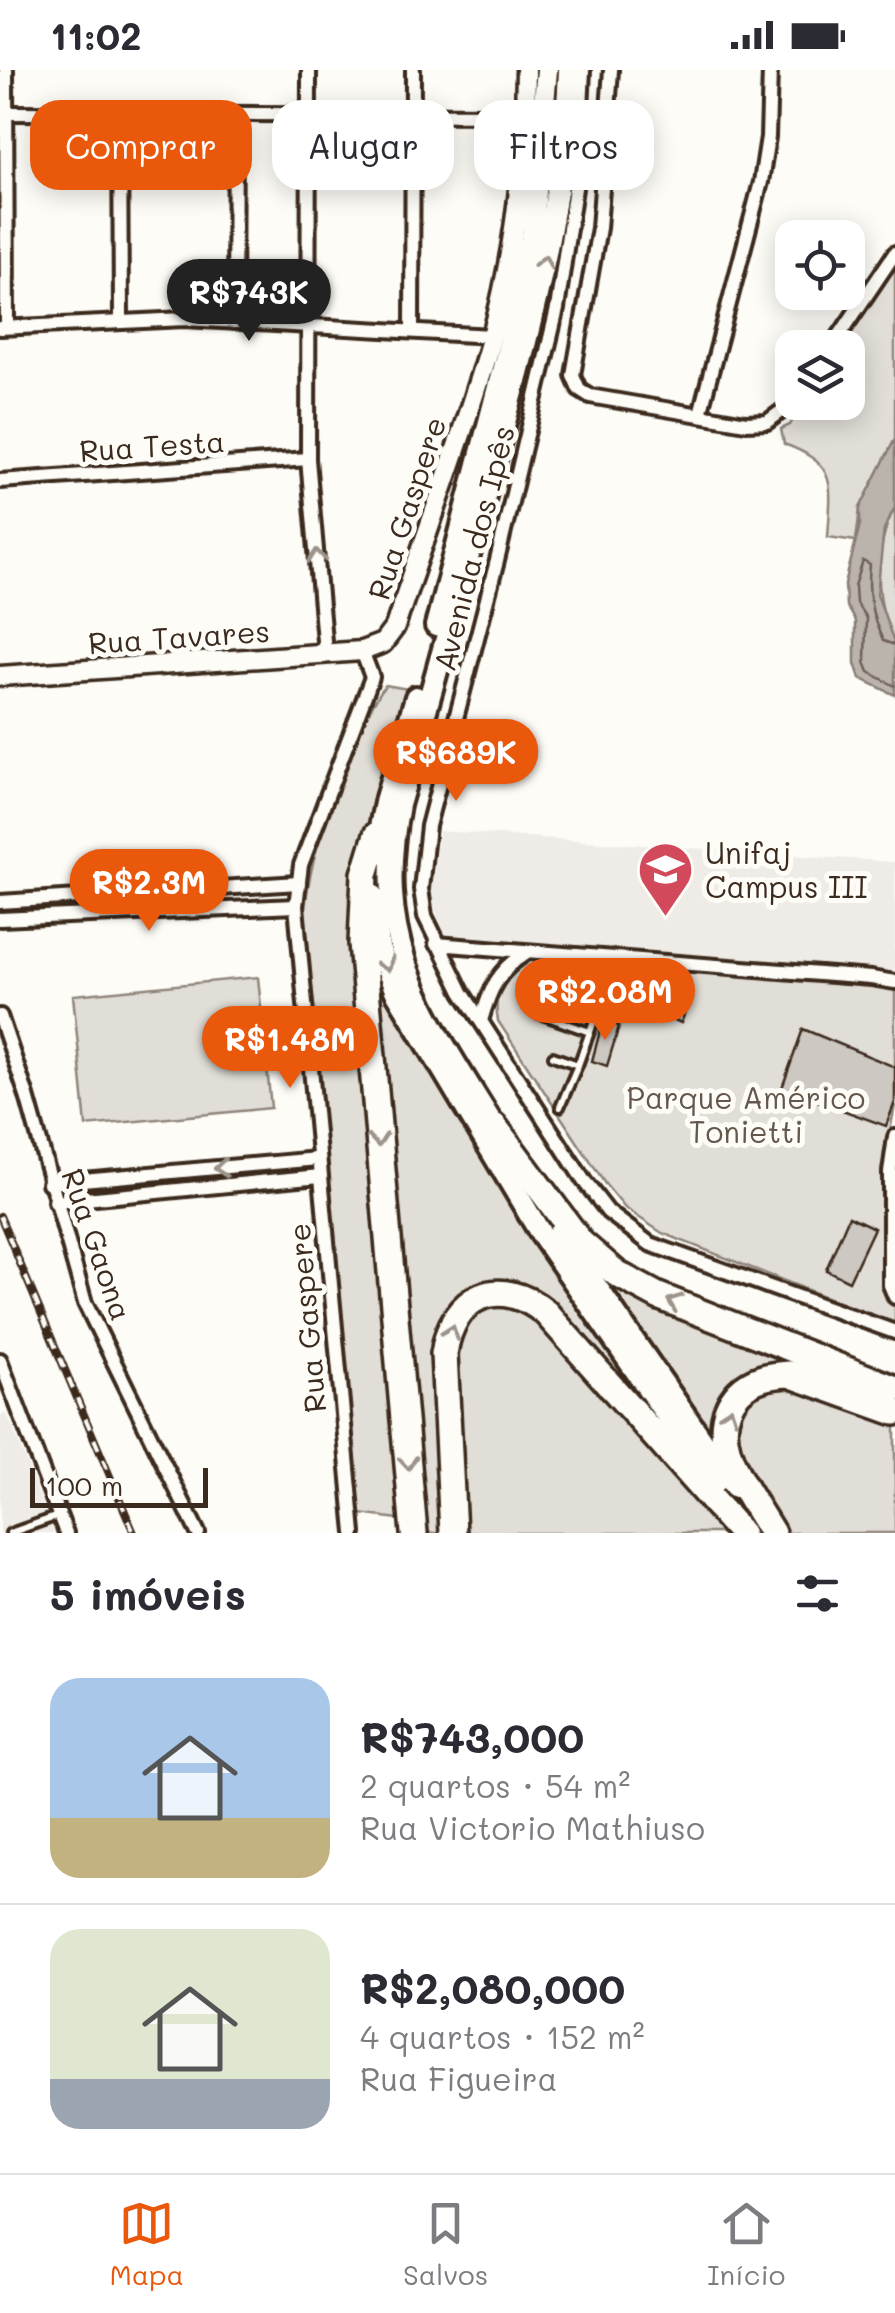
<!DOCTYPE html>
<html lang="pt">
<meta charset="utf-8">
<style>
body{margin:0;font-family:Mali,sans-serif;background:#f2f2f3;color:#2b2b33;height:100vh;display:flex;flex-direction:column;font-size:38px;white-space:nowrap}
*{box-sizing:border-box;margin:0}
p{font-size:32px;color:#7c7c81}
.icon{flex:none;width:55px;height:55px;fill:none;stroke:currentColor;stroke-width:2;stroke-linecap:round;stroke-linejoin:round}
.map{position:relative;height:1463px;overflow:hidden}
.panel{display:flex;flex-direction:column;background:#fff;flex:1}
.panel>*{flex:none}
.hud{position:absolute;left:30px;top:30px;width:835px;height:90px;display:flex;gap:20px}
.buttons{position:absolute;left:775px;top:150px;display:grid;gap:20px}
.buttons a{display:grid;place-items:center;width:90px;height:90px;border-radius:20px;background:#fff;box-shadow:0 5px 25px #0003;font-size:50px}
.scale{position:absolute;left:30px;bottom:25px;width:178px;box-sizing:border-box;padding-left:10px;border:5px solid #3b2a1e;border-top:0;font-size:28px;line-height:35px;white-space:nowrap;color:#3b2a1e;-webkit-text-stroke:8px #fdfcf7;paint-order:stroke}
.price{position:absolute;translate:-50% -85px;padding:0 22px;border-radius:35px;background:#ea580c;color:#fff;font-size:32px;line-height:65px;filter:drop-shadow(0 2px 5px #0008)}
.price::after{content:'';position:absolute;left:50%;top:60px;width:30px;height:22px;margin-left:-15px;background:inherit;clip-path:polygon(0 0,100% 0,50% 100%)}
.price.selected{background:#222;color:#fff}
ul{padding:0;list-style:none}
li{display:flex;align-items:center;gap:30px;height:250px;padding:0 50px}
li+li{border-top:2px solid #e1e1e2}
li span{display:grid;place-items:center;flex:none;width:280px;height:200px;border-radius:30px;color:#555}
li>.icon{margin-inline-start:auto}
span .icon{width:120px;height:120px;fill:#fffc;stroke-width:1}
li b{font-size:42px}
h2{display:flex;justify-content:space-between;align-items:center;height:120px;padding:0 50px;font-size:42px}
.tag{padding:0 35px;border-radius:30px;background:#fff;box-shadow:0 5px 25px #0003;font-size:35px;line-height:90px}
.tag.selected{background:#ea580c;color:#fff}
.status{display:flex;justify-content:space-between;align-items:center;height:70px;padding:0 50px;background:#fff;direction:ltr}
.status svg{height:28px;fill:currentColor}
.tabs{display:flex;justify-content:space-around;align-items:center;height:140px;border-top:2px solid #e1e1e2;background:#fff;font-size:28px;color:#7c7c81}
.tabs a{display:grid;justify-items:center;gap:5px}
.tabs .selected{color:#ea580c}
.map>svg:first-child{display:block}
</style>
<div class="status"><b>11:02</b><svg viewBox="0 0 49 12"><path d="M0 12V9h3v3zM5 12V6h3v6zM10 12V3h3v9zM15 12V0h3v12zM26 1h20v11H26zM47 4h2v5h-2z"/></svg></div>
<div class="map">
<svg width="895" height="1463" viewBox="0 0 895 1463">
<rect width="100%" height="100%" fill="#fdfcf7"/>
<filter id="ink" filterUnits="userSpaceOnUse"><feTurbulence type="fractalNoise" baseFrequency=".01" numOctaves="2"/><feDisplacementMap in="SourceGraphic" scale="20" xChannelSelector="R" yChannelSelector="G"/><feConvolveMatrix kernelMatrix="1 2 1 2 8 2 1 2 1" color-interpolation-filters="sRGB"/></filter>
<g filter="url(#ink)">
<g fill="#efece7">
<path d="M439,761l456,31v117l-451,-37 -13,-48z"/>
<path d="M7,1343l47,120h-54v-117z"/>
</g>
<g fill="#e1ded7" stroke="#8e847a" stroke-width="2.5">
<path d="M895,192v177l-35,69 -4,33 -28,-4c3,-52 11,-73 -44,-93l-3,-15 9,-4 12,-22 46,-1v-54l-11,-1z"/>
<path d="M895,437v138c-21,-43 -22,-95 0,-138z"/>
<path d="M385,615l23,4 -52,194 50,637 -46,-6 -56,-596c5,-66 44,-179 81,-233z"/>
<path d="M536,888l359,28v119l-12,63 6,109 -2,18 8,5v24l-233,-91 -37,-25 -20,-24 -107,-163c-7,-34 11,-47 38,-63z"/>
<path d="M375,897l33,67 128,215 16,18 148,212 -154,-176 -86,-4 -15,234h-26z"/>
<path d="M258,907l13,131 -185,18 -13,-131z"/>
<path d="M592,1193l303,133 -127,-29 -53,76z"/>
<path d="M496,1233l37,11 195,219h-263l-11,-186 17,-35z"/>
<path d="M758,1315h37l100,38v110h-113l-43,-71 -7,-46z"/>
</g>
<path fill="#bbb4ad" stroke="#887d74" stroke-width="2.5" d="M895,369v68l-11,22 -7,65 18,51v50l-35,-17 -5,-15v-42l-9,-15 -1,-22 15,-60v-16z"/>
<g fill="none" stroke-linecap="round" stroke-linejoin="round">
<path stroke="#6e6157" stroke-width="2.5" d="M895,575l-12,-4c-12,-27 -16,-47 -13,-76l-7,-4 -8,25 1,17 10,15 -1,44 4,10 26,14"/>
</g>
<g fill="#cdc8c2" stroke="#3b2a1e" stroke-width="2.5">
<path d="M675,932l12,5 -6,16 -11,-5z"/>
<path d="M603,950l16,6 -12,40 -15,-5z"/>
<path d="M803,959l92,38v35l-9,24 -104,-38z"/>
<path d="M849,1146l25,12 -25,53 -23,-11z"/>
</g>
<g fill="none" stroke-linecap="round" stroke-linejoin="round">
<defs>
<g id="lane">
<path d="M561,919l40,13"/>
<path d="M536,943l54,19"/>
<path d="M553,986l25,9 38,-105"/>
<path d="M560,1037l18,-42"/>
<path d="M10,1463l48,-17"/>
</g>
<g id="street">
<path d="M6,0l1,257"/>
<path d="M309,0l-1,389 17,193"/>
<path d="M583,0l-5,98 -21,141 -60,252 -69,265 -7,63 4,27 37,76 122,189 24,31 42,32 245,88"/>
<path d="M611,0l-12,158 -26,147 6,14 11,7 156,27 21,-1 27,-20"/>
<path d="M0,43l524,2"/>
<path d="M120,43l1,207"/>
<path d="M234,252l1,-208"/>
<path d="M0,258l184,-9 308,17"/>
<path d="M412,261l1,-261"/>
<path d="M831,278l64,-95"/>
<path d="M700,344l61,-232 7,-45 2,-67"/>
<path d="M0,411l308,-22"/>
<path d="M0,832l299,-19"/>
<path d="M0,849l296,-13"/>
<path d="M436,874l435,34 24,4"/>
<path d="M0,946l27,80 58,207 113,230"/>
<path d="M481,951c9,-33 17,-50 46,-69"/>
<path d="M895,1067l-5,35v113l5,12"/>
<path d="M49,1113l269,-24"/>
<path d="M55,1132l265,-26"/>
<path d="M0,1290l66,173"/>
<path d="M354,1463l-58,-627 5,-41 71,-188 -10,-26"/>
</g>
<path id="secondary" d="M0,606l362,-25 21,-8 12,-16c32,-97 69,-193 97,-291 23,-86 33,-178 34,-266"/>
<g id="primary">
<path d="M436,556l74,-285 22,-106 15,-165"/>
<path d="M376,777l10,-49 30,-101"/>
<path d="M374,826l5,52 16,42 146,244 173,250"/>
<path d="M502,1069c-72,-119 -132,-187 -103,-334 33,-115 65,-230 96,-346 35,-127 69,-256 74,-389"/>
<path d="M559,1162l176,256"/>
</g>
<g id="highway">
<path d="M377,765l-12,39 -3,69 52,590"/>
<path d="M494,1056l87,117 36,31 41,22 237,93"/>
<path d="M453,1463l-9,-179c8,-60 56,-79 102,-41l195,220"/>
<path d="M772,1463c-22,-39 -73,-98 -33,-141 14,-14 31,-17 50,-18l106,38"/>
</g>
</defs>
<use href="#lane" stroke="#3b2a1e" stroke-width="14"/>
<use href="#street" stroke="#3b2a1e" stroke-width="20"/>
<use href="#secondary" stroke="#3b2a1e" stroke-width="25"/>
<use href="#primary" stroke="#3b2a1e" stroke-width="28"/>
<use href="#highway" stroke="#3b2a1e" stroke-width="32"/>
<use href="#lane" stroke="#fdfcf7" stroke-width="6"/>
<use href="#street" stroke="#fdfcf7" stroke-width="12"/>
<use href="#secondary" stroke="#fdfcf7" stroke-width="18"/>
<use href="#primary" stroke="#fdfcf7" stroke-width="20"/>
<use href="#highway" stroke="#fdfcf7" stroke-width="25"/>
<defs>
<path id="rail" d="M0,1146l134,317"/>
</defs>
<use href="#rail" stroke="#3b2a1e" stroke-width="8"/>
<use href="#rail" stroke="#fdfcf7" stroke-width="4" stroke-dasharray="11" stroke-linecap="butt"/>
</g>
<defs><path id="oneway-chevron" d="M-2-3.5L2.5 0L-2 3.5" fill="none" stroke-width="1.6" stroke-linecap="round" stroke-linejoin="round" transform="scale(2.5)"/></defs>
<g stroke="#9c938a">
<use href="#oneway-chevron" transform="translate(544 192) rotate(-78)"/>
<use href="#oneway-chevron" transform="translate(317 486) rotate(-95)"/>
<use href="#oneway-chevron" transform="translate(386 895) rotate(70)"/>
<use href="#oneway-chevron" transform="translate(378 1070) rotate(85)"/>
<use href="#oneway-chevron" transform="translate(221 1098) rotate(175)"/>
<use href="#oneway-chevron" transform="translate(674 1232) rotate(-159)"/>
<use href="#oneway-chevron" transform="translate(451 1262) rotate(-71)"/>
<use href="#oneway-chevron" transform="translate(729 1344) rotate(-71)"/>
<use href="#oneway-chevron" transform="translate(408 1393) rotate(85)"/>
</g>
</g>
<defs>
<symbol id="university-pin" viewBox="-11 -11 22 30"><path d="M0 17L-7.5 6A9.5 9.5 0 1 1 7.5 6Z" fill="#d1495b" stroke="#fdfcf7"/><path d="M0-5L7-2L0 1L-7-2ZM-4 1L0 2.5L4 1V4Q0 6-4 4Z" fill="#fff"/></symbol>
</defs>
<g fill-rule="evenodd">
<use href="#university-pin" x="634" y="768" width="63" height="86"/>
</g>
<g text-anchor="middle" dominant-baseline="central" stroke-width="10" stroke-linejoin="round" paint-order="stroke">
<g font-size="30" fill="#3b2a1e" stroke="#fdfcf7">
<text transform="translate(152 375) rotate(-4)">Rua Testa</text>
<text transform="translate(406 438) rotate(-72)">Rua Gaspere</text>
<text transform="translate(473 478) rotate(-76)">Avenida dos Ipês</text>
<text transform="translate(179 566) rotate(-4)">Rua Tavares</text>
<text transform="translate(98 1174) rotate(71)">Rua Gaona</text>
<text transform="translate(306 1248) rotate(-95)">Rua Gaspere</text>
</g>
<g font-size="30" fill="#3b2a1e" stroke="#fdfcf7" text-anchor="start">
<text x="705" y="782">Unifaj<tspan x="705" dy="34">Campus III</tspan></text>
</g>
<g font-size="30" fill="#64574c" stroke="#fdfcf7">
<text x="746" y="1027">Parque Américo<tspan x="746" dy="34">Tonietti</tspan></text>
</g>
</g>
</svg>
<div class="buttons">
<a><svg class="icon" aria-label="locate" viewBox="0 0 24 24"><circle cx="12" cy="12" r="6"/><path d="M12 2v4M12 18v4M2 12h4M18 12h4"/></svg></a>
<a><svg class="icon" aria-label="layers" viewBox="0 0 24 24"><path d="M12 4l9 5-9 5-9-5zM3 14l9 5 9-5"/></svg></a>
</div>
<div class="scale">100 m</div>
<b class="price selected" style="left:249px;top:274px">R$743K</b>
<b class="price" style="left:456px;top:734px">R$689K</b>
<b class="price" style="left:149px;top:864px">R$2.3M</b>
<b class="price" style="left:605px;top:973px">R$2.08M</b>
<b class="price" style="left:290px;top:1021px">R$1.48M</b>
<div class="hud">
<a class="tag selected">Comprar</a>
<a class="tag">Alugar</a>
<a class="tag">Filtros</a>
</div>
</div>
<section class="panel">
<h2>5 imóveis<svg class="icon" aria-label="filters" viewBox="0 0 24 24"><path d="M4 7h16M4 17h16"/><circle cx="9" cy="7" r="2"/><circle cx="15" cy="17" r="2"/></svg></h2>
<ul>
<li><span style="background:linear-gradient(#a9c7e8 70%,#c2b280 0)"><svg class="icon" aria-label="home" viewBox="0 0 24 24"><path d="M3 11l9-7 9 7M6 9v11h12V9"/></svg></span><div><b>R$743,000</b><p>2 quartos · 54 m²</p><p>Rua Victorio Mathiuso</p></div></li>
<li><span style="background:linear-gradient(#dfe7d0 75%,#9aa5b1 0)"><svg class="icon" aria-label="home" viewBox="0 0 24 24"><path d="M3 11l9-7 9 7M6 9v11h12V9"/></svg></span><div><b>R$2,080,000</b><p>4 quartos · 152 m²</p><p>Rua Figueira</p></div></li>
</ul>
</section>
<nav class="tabs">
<a class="selected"><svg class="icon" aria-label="map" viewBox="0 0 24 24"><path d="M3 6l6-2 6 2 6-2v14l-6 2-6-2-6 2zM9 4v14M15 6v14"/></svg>Mapa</a>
<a><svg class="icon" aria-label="saved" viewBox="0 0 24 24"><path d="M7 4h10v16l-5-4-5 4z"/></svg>Salvos</a>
<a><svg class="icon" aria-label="home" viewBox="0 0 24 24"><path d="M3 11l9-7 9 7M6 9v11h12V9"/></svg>Início</a>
</nav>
